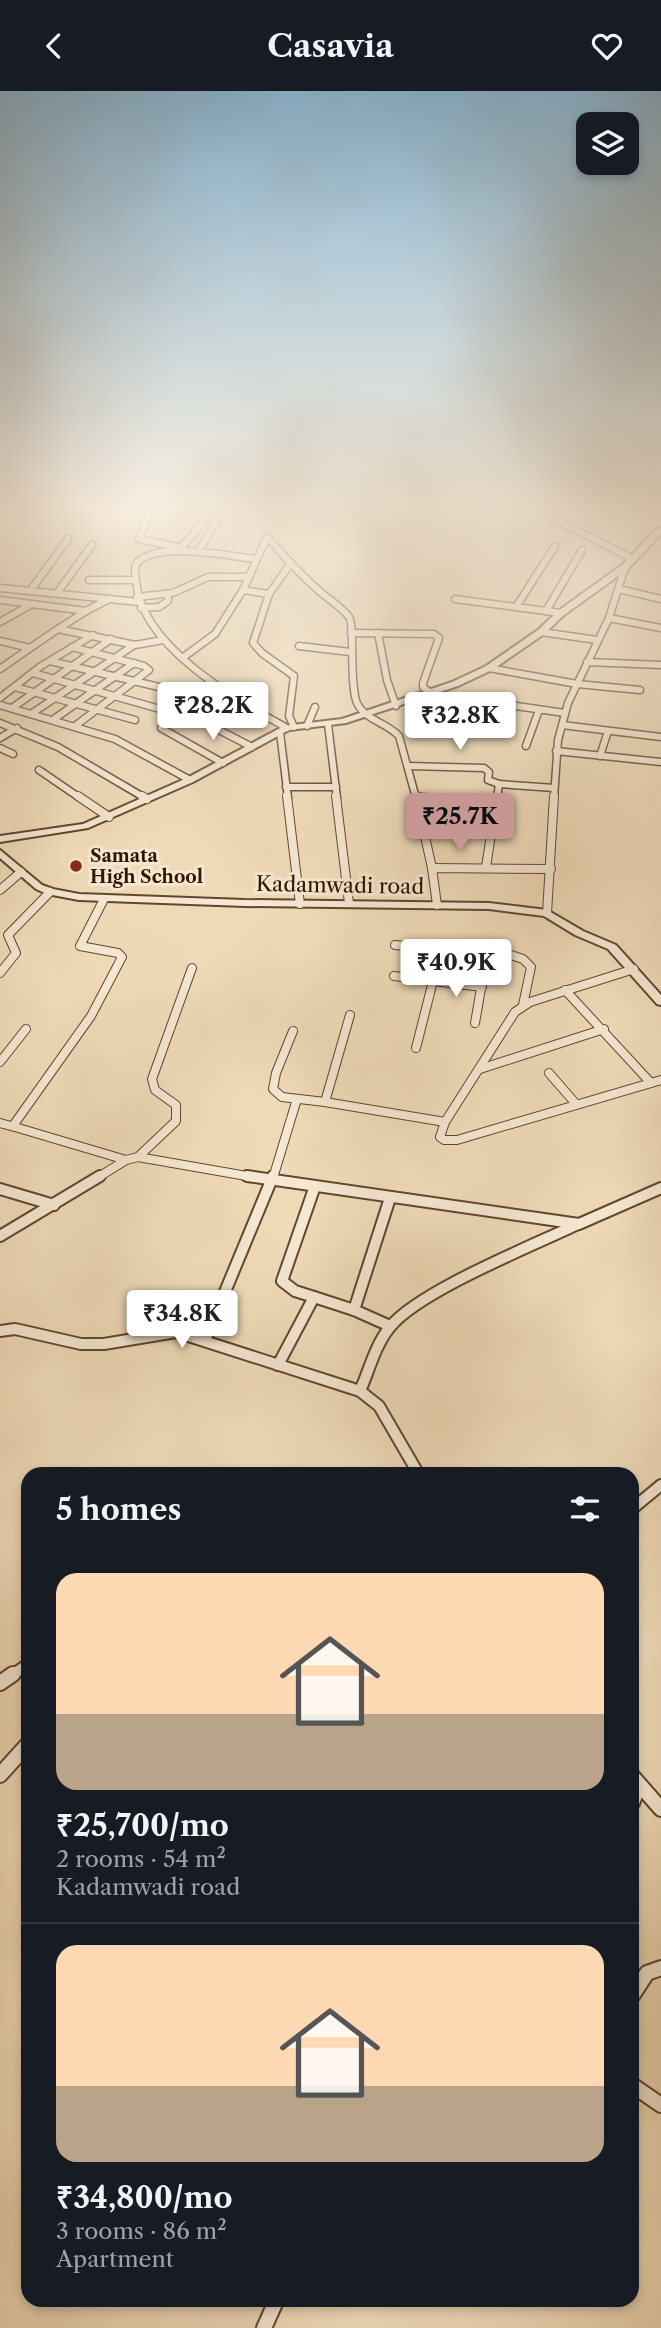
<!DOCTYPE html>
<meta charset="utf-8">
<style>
body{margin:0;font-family:"Libre Caslon Text",serif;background:#242831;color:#f1f3f6;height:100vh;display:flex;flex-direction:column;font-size:26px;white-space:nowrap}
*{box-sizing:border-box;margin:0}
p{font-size:23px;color:#9ea1a6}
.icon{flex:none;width:38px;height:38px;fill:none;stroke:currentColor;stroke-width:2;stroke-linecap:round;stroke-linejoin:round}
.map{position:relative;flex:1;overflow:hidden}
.side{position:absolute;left:21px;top:1376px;width:618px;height:840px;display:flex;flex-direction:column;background:#171b24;border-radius:21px;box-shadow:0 4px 10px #0003}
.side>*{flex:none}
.buttons{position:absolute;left:576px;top:21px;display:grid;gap:14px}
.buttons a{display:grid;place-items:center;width:63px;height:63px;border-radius:14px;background:#171b24;box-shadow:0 4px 10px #0003;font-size:35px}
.price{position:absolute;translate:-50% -60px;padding:0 16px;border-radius:7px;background:#fff;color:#222;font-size:23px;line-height:46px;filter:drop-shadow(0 2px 4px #0008)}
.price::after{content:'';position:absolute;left:50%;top:42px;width:21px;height:16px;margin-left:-10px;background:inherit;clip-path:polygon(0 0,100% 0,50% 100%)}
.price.on{background:#c59692;color:#111}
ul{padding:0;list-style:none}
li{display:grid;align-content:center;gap:14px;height:371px;padding:0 35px}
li+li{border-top:2px solid #363941}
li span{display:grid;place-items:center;height:217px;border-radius:21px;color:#555}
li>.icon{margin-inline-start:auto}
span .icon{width:126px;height:126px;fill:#fffc;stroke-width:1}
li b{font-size:30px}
h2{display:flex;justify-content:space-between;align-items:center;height:84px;padding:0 35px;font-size:30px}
header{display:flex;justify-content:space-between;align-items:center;height:91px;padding:0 35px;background:#171b24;font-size:32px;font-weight:800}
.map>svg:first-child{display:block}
</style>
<header><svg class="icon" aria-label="back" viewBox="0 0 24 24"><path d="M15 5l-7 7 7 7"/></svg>Casavia<svg class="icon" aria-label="heart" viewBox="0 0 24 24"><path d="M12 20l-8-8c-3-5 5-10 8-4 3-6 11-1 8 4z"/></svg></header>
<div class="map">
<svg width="661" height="2237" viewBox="0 0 661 2237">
<rect width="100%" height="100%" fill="#efdab8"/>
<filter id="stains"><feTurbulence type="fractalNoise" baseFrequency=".00286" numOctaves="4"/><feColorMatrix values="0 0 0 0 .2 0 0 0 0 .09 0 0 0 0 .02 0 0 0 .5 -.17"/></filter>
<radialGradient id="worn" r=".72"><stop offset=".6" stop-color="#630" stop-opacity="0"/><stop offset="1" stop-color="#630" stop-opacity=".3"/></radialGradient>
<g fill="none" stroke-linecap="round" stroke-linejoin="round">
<defs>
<g id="minor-far3">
<path d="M530,416l103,52"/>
<path d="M150,420l-11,28 43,9"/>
<path d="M555,455l-39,61 45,6"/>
<path d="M182,456l24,-28"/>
<path d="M198,461l24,-39"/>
<path d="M256,468c-30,-3 -91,-17 -116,1 -7,5 -5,13 -4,20 4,66 99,119 151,148"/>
<path d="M291,472l-22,31 -16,49 9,10 32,23 -5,40 5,11"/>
<path d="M89,489h45"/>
<path d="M0,497l139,14"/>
<path d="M619,498l42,10"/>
<path d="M243,499l26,4"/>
<path d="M30,500l38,-52"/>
<path d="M57,502l35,-48"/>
<path d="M137,506l36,-4 35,-16h41"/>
<path d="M455,508l61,8"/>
<path d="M0,509l86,11 21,-11"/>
<path d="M141,517l18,-1 9,-6v-7"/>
<path d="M546,520l36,-61"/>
<path d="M609,527l52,10"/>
<path d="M0,531l32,-18"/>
<path d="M58,538l28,-18"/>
<path d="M541,541l56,8"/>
<path d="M351,542l83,1 5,4 -16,45v4l9,7 133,19"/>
<path d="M378,542l9,47 9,26"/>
<path d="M0,550l30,7 28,-19 77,16 28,-5"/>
<path d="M299,555l51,6"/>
<path d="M72,556l72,19 5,4 -74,56"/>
<path d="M185,565l30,-22 28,-44 24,-53c16,17 31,36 49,51 10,10 25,18 33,29 6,8 0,68 8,86 8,17 30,20 42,33l17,62"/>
<path d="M50,570l109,26"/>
<path d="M587,571l74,3"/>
<path d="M489,577l88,16 63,6"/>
<path d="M0,578l30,-21"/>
<path d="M33,582l141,40"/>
<path d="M15,596l120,33"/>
<path d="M0,607l41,-32 52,-31"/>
<path d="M0,614l115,34 75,41"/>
<path d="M12,617l99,-69"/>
<path d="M186,622l66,34"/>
<path d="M31,623l103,-69"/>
<path d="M54,628l80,-56"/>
<path d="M0,632l58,24 87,51"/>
<path d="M328,633l9,74"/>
<path d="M562,634l99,12"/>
<path d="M307,635l8,-19"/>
<path d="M161,637l62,35"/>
<path d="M280,641l8,66"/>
<path d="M0,647l17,-10"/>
<path d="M526,655l13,-36"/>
<path d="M0,657l13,6"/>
<path d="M556,660l105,11"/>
<path d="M600,665l8,-25"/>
<path d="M409,675l75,2 5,4 -1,8 11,4"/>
<path d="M39,679l41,28"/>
<path d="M286,696h50"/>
<path d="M416,706l7,1"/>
<path d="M497,707l2,-14 55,4"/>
<path d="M554,707l4,-58 10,-37 41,-85 16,-51"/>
</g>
<g id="minor-far2">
<path d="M78,705l31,21"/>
<path d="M142,705l5,3"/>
<path d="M287,705l13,108"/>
<path d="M336,705l13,107"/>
<path d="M416,705l16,72"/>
<path d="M416,706l79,7"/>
<path d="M486,776l11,-71"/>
<path d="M0,799l21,-18"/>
<path d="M104,808l-24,47 38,7 4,4 -31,59 -76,107v4l111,33"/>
<path d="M437,814l-5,-37 119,1"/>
<path d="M547,822l7,-117"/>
<path d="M395,854l92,9 18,-1 18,6 8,8 -8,38"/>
<path d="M634,878l-104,33 -15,10 -70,110 -5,15 4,3h13l204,-60"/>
<path d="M0,882l16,-20 -8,-18 42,-43"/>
<path d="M394,885l39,5 -17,67"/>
<path d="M433,890l49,6"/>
<path d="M565,899l86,93"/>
<path d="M350,924l-25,87 120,20"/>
<path d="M475,932l12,-69"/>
<path d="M293,940l-17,42 -3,16 9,8 43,5"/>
<path d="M0,971l26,-33"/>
<path d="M480,978l124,-40"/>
<path d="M549,982l27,31"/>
<path d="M0,1032l15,4"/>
<path d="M138,1066l38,-36v-16l-21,-15 -3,-11 40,-111"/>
<path d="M97,1087l29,-18 12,-3 120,21"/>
<path d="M273,1087l24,-79"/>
</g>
<g id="minor-far1">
<path d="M247,1085l332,48 82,-36"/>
<path d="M0,1098l54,16"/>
<path d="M0,1145l100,-60"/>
<path d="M314,1206l-19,-6 -13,-10 33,-95"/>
<path d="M354,1219l36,-112"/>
<path d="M0,1240l15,-2 66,15h23l72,-12 184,59 19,15 39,67"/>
<path d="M205,1249l68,-164"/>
<path d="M278,1274l36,-68 40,13 36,16"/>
<path d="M360,1300c9,-20 15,-46 30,-64 29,-36 142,-81 188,-103"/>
<path d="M632,1418l29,-24"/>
<path d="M11,1585l17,-12"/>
</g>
<g id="minor">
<path d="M0,1592l13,-9"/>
<path d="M0,1684l28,-31"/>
<path d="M632,1685l29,33"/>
<path d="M632,1712l7,-18"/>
<path d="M632,1905l15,-23 14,-5"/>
<path d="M632,1994l29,20"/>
<path d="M264,2237l13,-29"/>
</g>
<g id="tertiary">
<path d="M658,437h3v6l-33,35 -64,46 -20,19 -52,36 -34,16 -112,37 -57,7 -96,52 -105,46 -88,14v-6l83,-12 104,-46 97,-52 58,-7 110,-37 34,-16 52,-36 20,-19 64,-46z"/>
<path d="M0,759l42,35 11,4 26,5 166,6 244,3 58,7 36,21 33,14 45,50v10l-4,-1 -49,-55 -33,-14 -31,-19 -55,-7 -244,-3 -166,-6 -32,-6 -11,-5 -36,-31z"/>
</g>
</defs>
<use href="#minor-far3" stroke="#60472e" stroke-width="9"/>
<use href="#minor-far2" stroke="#60472e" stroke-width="10"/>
<use href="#minor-far1" stroke="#60472e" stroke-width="14"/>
<use href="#minor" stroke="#60472e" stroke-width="18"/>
<use href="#tertiary" stroke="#60472e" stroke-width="4"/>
<use href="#minor-far3" stroke="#f5e7d1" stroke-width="6"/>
<use href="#minor-far2" stroke="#f5e7d1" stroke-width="8"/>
<use href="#minor-far1" stroke="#f5e7d1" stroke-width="10"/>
<use href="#minor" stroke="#f5e7d1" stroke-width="14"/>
<use href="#tertiary" fill="#f5e7d1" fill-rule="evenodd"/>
</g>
<linearGradient id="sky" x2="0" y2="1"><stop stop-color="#89b6d4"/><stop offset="0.57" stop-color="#f8eedf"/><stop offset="1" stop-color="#f8eedf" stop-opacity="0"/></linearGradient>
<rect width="661" height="729" fill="url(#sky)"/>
<circle fill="#8f2418" stroke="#f5e7d1" stroke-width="2.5" cx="76" cy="775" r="7"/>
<g text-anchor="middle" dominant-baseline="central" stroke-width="6" stroke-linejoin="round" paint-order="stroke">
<g font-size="18" font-weight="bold" fill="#301600" stroke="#f5e7d1" text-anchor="start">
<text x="90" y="765">Samata<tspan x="90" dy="21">High School</tspan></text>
</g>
<g font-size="21" fill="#301600" stroke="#f5e7d1">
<text transform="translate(340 794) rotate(1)">Kadamwadi road</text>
</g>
</g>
<rect width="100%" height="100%" filter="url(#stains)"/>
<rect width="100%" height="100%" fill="url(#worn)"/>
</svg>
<div class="buttons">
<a><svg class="icon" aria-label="layers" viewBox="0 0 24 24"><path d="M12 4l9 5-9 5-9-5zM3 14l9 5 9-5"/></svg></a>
</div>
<b class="price" style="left:213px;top:651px">₹28.2K</b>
<b class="price" style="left:460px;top:661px">₹32.8K</b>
<b class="price on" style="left:460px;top:762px">₹25.7K</b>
<b class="price" style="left:456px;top:908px">₹40.9K</b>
<b class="price" style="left:182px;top:1259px">₹34.8K</b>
<section class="side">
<h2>5 homes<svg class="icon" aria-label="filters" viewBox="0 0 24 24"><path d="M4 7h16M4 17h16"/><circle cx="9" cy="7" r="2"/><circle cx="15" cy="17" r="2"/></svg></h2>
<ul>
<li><span style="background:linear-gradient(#ffd9b3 65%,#b9a48a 0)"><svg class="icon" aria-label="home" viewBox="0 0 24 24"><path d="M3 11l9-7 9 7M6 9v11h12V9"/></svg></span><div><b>₹25,700/mo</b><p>2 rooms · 54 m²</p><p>Kadamwadi road</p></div></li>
<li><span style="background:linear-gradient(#ffd9b3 65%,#b9a48a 0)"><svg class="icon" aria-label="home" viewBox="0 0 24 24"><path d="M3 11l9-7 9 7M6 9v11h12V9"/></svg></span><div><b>₹34,800/mo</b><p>3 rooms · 86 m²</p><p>Apartment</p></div></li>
</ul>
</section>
</div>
